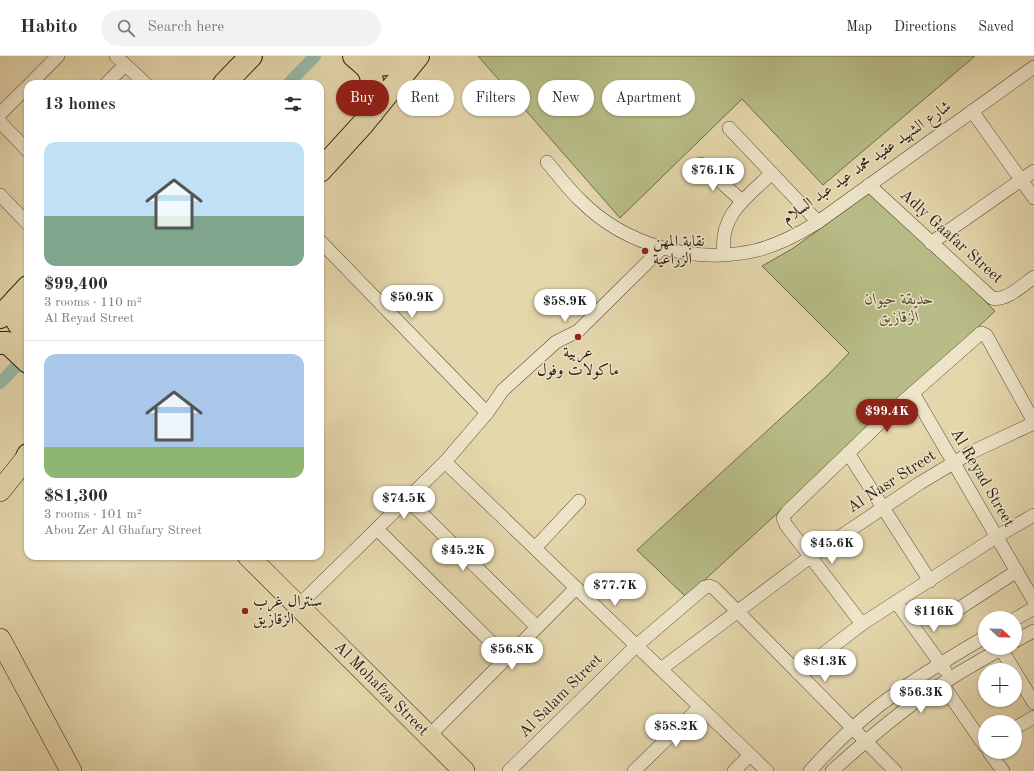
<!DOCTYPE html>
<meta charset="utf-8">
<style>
body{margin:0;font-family:"Old Standard TT",Amiri,serif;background:#f2f2f3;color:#2b2b33;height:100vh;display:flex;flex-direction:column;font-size:15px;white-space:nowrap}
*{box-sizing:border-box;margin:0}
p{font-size:13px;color:#7c7c81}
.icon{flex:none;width:22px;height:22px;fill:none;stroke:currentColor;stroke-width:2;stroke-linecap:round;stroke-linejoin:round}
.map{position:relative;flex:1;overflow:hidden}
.panel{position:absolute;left:24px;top:24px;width:300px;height:480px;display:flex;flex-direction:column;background:#fff;border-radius:12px;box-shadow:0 1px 3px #0004}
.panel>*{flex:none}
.guide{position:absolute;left:336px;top:24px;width:380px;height:36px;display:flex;gap:8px}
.needle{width:26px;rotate:112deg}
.controls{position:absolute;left:978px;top:555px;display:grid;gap:8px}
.controls a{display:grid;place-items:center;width:44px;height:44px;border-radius:50%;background:#fff;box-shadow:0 1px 3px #0004;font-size:20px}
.price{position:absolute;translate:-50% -34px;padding:0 9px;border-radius:14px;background:#fff;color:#222;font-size:13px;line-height:26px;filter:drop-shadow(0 1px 2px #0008)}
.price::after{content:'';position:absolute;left:50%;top:24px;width:12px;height:9px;margin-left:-6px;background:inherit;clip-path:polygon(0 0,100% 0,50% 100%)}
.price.active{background:#8f2418;color:#fff}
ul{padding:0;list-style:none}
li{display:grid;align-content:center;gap:8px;height:212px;padding:0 20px}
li+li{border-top:1px solid #e1e1e2}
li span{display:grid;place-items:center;height:124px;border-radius:12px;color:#555}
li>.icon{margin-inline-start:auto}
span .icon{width:72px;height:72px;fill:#fffc;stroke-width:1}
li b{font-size:17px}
h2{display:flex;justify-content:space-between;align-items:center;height:48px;padding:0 20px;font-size:17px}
.pill{padding:0 14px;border-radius:18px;background:#fff;box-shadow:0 1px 3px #0004;font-size:14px;line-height:36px}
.pill.active{background:#8f2418;color:#fff}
header{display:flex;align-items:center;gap:24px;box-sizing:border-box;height:56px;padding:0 20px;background:#fff;border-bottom:1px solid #e1e1e2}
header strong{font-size:19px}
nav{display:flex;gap:22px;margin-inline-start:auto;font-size:14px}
.search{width:280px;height:36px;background:#f2f2f3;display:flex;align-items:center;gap:10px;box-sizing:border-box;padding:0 14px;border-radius:22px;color:#7c7c81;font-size:15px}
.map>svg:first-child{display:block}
</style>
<header>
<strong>Habito</strong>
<div class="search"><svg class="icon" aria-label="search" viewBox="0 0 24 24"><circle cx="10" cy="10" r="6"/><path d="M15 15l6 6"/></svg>Search here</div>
<nav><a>Map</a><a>Directions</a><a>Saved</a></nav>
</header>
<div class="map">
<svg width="1034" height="715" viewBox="0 0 1034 715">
<rect width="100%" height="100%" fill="#e5d7ac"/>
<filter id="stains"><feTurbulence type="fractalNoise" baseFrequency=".005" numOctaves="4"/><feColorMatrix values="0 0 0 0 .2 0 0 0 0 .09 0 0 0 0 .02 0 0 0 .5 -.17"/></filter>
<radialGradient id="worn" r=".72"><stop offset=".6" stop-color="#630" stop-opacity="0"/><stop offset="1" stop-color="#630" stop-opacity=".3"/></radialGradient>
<g fill="#b8bd87" stroke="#706c4c">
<path d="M478,0h497l-152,129 -81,-86 -122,119z"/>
<path d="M871,136l98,93 26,26 -79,75 -230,211 -49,-47 190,-174 22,-23 -87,-87 30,-17z"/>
</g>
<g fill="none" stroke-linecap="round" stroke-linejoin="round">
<g stroke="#96baa8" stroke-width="12">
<path d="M288,28l27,-28"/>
<path d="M0,327l27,-28"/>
</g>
<defs>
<g id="street">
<path d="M116,0l30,28"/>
<path d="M30,28l28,-28"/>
<path d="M106,28l19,-19"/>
<path d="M972,55l62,87"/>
<path d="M0,58l28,-28"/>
<path d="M0,66l28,29"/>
<path d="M729,72l89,94"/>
<path d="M547,106c11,13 21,27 34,39 45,45 115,64 177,49 22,-6 41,-16 60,-28l216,-155"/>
<path d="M701,108l41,37"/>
<path d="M869,129l123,113c13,4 31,-13 42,-21"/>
<path d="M0,139l28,29"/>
<path d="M320,185l167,172"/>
<path d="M931,187l103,-72"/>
<path d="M724,198c-5,-39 22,-56 48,-81"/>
<path d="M913,337l121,208"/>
<path d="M848,397l82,128"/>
<path d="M445,406l322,309"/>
<path d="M407,443l130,128"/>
<path d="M377,473l130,129"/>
<path d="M535,492l44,-47"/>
<path d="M896,546l49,68"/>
<path d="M298,550l147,-144 42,-49 16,-23 53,-48 22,-11 84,-83"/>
<path d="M949,559l68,-44"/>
<path d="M1015,563l19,-11"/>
<path d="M862,568l-76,-99 -3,-7 4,-6 102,-98 92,-81 5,2 48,87"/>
<path d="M1015,585l19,-10"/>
<path d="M1001,593l13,21"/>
<path d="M661,613l149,-112 110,-74 50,-30 64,-30"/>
<path d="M1015,616l19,31"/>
<path d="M798,617l64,-49 134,-87 38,-22"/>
<path d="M942,628l43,62"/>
<path d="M1015,672l19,-11"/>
<path d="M429,680l147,-148"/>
<path d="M989,696l14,19"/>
<path d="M509,715l127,-125 69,-59 4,-1 5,2 24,24 157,159"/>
<path d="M634,715l66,-64"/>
<path d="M734,715l16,-16"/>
<path d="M810,715c26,-29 57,-58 89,-80 28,-20 57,-37 86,-54"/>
<path d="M832,715c29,-26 58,-51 90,-74 26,-18 53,-34 81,-49"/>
</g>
<g id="primary">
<path d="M0,435l28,-35"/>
<path d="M248,500l216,215"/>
<path d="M0,583l71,132"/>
</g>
<g id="highway">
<path d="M354,0c4,4 10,8 14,13 7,11 5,32 4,44"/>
<path d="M368,0c2,2 5,6 8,7 8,5 19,-3 26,-7"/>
<path d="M224,28l27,-28"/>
<path d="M320,115l42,-46 56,-69"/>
<path d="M17,243c-5,17 -1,24 11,36"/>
<path d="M0,261l28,-30"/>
<path d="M0,287h8l20,19"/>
<path d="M27,401l1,-2"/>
</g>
</defs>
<use href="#street" stroke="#574b37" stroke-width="14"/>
<use href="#primary" stroke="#281c10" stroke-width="22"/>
<use href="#highway" stroke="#281c10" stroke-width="24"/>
<use href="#street" stroke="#eee5c9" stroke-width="13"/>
<use href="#primary" stroke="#e5d7ac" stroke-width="21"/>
<use href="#highway" stroke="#e5d7ac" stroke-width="22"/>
</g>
<g fill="#8f2418" stroke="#eee5c9" stroke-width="1.5">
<circle cx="645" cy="195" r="4"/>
<circle cx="578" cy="281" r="4"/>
<circle cx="245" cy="555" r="4"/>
</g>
<g text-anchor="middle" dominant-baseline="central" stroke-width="3" stroke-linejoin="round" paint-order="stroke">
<g font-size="16" fill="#281c10" stroke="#eee5c9">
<text transform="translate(867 107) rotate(-35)">شارع الشهيد عقيد محمد عيد عبد السلام</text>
<text transform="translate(951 181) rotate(42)">Adly Gaafar Street</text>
<text transform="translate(982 422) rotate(60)">Al Reyad Street</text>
<text transform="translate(892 426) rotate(-33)">Al Nasr Street</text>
<text transform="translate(381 633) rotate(45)">Al Mohafza Street</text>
<text transform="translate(561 640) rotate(-45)">Al Salam Street</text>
</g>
<g font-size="16" fill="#281c10" stroke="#eee5c9" text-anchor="start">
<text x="653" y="186">نقابة المهن<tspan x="653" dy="18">الزراعية</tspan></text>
<text x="578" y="297" text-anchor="middle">عربية<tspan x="578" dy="18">ماكولات وفول</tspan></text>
<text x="253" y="546">سنترال غرب<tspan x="253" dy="18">الزقازيق</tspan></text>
</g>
<g font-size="16" font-style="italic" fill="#534c34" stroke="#eee5c9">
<text x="899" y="244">حديقة حيوان<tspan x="899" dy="18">الزقازيق</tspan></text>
</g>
</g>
<rect width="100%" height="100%" filter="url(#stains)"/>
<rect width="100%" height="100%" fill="url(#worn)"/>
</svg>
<div class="controls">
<a><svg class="needle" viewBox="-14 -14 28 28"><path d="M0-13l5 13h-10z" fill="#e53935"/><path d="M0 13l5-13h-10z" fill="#7c7c81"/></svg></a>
<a>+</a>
<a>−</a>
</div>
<b class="price" style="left:713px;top:136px">$76.1K</b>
<b class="price" style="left:412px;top:263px">$50.9K</b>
<b class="price" style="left:565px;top:267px">$58.9K</b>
<b class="price active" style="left:887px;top:377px">$99.4K</b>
<b class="price" style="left:404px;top:464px">$74.5K</b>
<b class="price" style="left:832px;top:509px">$45.6K</b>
<b class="price" style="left:463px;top:516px">$45.2K</b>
<b class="price" style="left:615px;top:551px">$77.7K</b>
<b class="price" style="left:934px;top:577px">$116K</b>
<b class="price" style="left:512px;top:615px">$56.8K</b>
<b class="price" style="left:825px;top:627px">$81.3K</b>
<b class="price" style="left:921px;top:658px">$56.3K</b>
<b class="price" style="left:676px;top:692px">$58.2K</b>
<div class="guide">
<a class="pill active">Buy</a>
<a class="pill">Rent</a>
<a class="pill">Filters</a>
<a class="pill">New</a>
<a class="pill">Apartment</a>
</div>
<section class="panel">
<h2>13 homes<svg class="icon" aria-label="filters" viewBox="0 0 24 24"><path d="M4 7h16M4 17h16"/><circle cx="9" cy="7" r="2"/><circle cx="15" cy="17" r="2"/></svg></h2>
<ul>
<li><span style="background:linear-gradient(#bfe0f5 60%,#7fa58c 0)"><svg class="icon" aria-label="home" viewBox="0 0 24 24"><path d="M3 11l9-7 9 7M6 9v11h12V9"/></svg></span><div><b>$99,400</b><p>3 rooms · 110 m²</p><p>Al Reyad Street</p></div></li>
<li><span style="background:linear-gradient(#a9c7e8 75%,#8fb573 0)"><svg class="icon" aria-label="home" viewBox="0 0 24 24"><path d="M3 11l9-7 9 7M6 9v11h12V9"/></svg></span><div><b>$81,300</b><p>3 rooms · 101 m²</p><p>Abou Zer Al Ghafary Street</p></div></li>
</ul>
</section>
</div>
